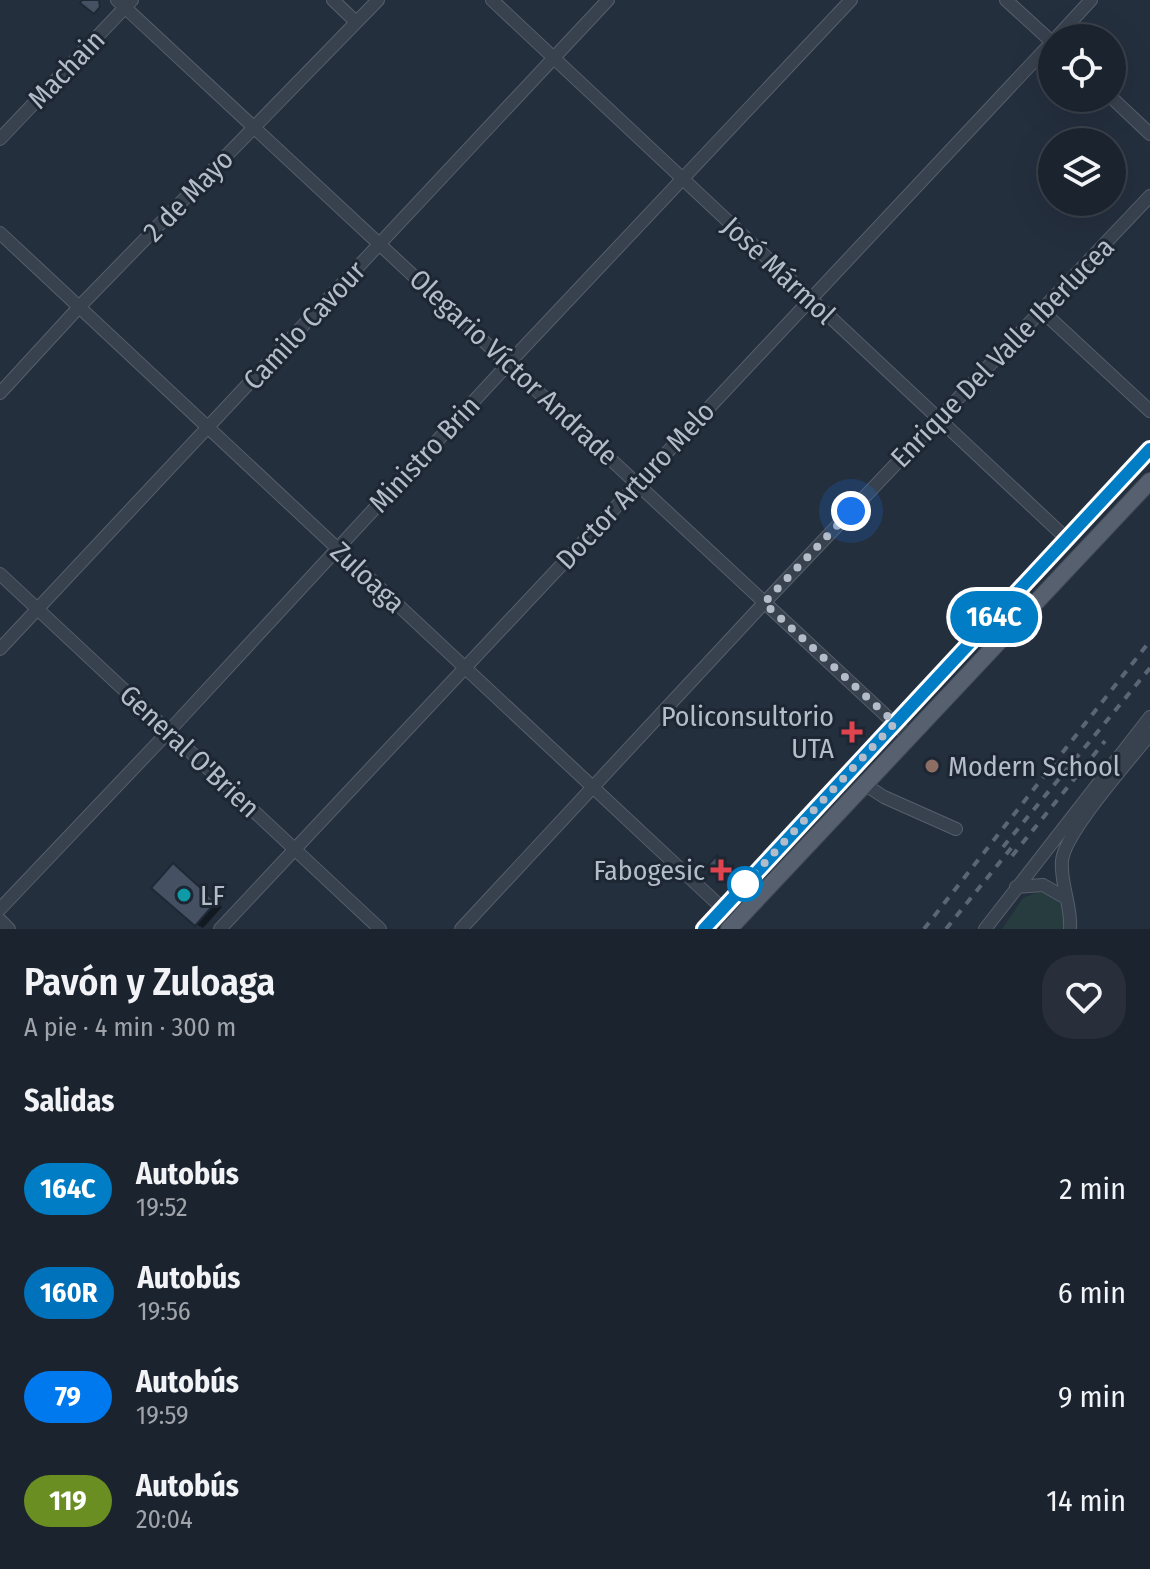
<!DOCTYPE html>
<html lang="es">
<head>
<meta charset="utf-8">
<style>
	:root { --surface:#1b232e; --page:#282f3a; --text:#f1f3f6; --muted:#a0a4aa; --line:#39404a }
	body { margin:0; font-family:"Fira Sans Condensed",sans-serif; background:var(--page); color:var(--text); height:100vh; display:flex; flex-direction:column; font-size:30px; white-space:nowrap }
	* { box-sizing:border-box; margin:0 }
	p { font-size:26px; color:var(--muted) }
	.icon { flex:none; width:44px; height:44px; fill:none; stroke:currentColor; stroke-width:2; stroke-linecap:round; stroke-linejoin:round }
	.map { position:relative; height:929px; overflow:hidden }
	.panel { display:flex; flex-direction:column; background:var(--surface); flex:1 }
	.panel>* { flex:none }
	.badge { padding:0 16px; border-radius:26px; font-size:28px; line-height:52px }
	.fabs { position:absolute; left:1038px; top:24px; display:grid; gap:16px }
	.fabs a { display:grid; place-items:center; width:88px; height:88px; border-radius:50%; background:var(--surface); box-shadow:0 8px 32px #0002,0 0 0 2px var(--line); font-size:40px }
	.you { position:absolute; width:40px; height:40px; margin:-20px; border:6px solid #fff; border-radius:50%; background:#1a73e8; box-shadow:0 0 0 12px #1a73e833 }
	.map>.badge { position:absolute; translate:-50% -50%; box-shadow:0 0 0 4px #fff }
	h2 { padding:0 24px; font-size:30px; line-height:72px }
	.round { display:grid; place-items:center; flex:none; width:84px; height:84px; border-radius:32px; background:var(--page) }
	.summary { display:flex; align-items:center; justify-content:space-between; height:136px; padding:0 24px }
	h1 { font-size:38px; font-weight:600; line-height:60px }
	ul { padding:0; list-style:none }
	li { display:flex; align-items:center; gap:24px; height:104px; padding:0 24px }
	li div { flex:1 }
	li b { display:block; font-size:30px }
	li em { font-style:normal }
	li .badge { min-width:88px; font-weight:700; text-align:center }
	.map>svg:first-child { display:block }
	.green { fill:#263c3f }
	.shadow { fill:#0007 }
	.building { fill:#455162; stroke:#1f2835; stroke-width:2 }
	.lines { fill:none; stroke-linecap:round; stroke-linejoin:round }
	.minor-casing { stroke:#565f6c; stroke-width:14 }
	.major-casing { stroke:#414a57; stroke-width:18 }
	.minor { stroke:#38414e; stroke-width:12 }
	.major { stroke:#56606e; stroke-width:16 }
	.rail { stroke:#5a6575; stroke-width:4; stroke-dasharray:8 8; stroke-linecap:butt }
	.line-casing { stroke:#fff; stroke-width:18 }
	.line { stroke:#007dc5; stroke-width:12 }
	.walk { stroke:#b4bcc9; stroke-width:8; stroke-dasharray:0 14.4 }
	.health-dot { fill:#e0444e; stroke:#1d2633; stroke-width:3 }
	.education-dot { fill:#8d6e63; stroke:#1d2633; stroke-width:3 }
	.stop-dot { fill:#fff; stroke:#007dc5; stroke-width:4 }
	.culture-dot { fill:#0f9aa8; stroke:#1d2633; stroke-width:3 }
	.labels { text-anchor:middle; stroke-width:6; stroke-linejoin:round; paint-order:stroke }
	.street-label { font-size:28px; fill:#b4bcc9; stroke:#1d2633 }
	.poi-label { font-size:28px; fill:#b4bcc9; stroke:#1d2633; text-anchor:end }
</style>
</head>
<body>
<div class="map">
<svg width="1150" height="929" viewBox="0 0 1150 929">
	<rect width="100%" height="100%" fill="#242f3e"/>
	<!-- green -->
	<path class="green" d="M1038,892C1058,895 1069,909 1064,929H1002L1023,898Z"/>
	<!-- shadow -->
	<path class="shadow" d="M180,870L222,907L203,928L196,924Z"/>
	<!-- building -->
	<path class="building" d="M82,0H99L100,7L94,14L80,3Z
		M717,855L729,866L723,873H717L708,865Z
		M173,863L216,902L195,926L151,888Z"/>
	<g class="lines">
		<!-- minor casing -->
		<g class="minor-casing">
			<path id="minor" d="M117,0L908,736
				M333,0L356,22
				M492,0L1067,539
				M1006,0L1052,42
				M1056,38L1091,0
				M1112,98L1150,134
				M0,139L132,0
				M0,233L736,921
				M1041,310L1150,411
				M0,393L80,306L378,0
				M0,574L380,929
				M0,649L608,0
				M864,784L884,797L956,829
				M1016,887L1043,885L1066,898
				M0,909L169,731L509,363L851,0
				M0,920L9,929
				M220,929L1052,42
				M461,929L764,603L1150,196
				M985,929L1150,717
				M1070,929C1072,906 1060,884 1062,861C1064,833 1130,760 1150,734"/>
		</g>
		<!-- major casing -->
		<g class="major-casing">
			<path id="major" d="M704,929L1150,449
				M729,929L1150,481"/>
		</g>
		<!-- minor -->
		<use href="#minor" class="minor"/>
		<!-- major -->
		<use href="#major" class="major"/>
		<!-- rail -->
		<path class="rail" d="M1003,847L1150,668
			M1012,856L1105,741
			M924,929L1150,641
			M946,929L1016,842"/>
	</g>
	<g class="lines">
		<!-- line casing -->
		<g class="line-casing">
			<path id="line" d="M704,929L1150,449"/>
		</g>
		<!-- line -->
		<use href="#line" class="line"/>
		<!-- walk -->
		<path class="walk" d="M745,884L895,723L764,603L851,511"/>
	</g>
	<!-- markers -->
	<g class="health-dot">
		<path d="M848 720h8v8h8v8h-8v8h-8v-8h-8v-8h8z"/>
		<path d="M717 858h8v8h8v8h-8v8h-8v-8h-8v-8h8z"/>
	</g>
	<circle class="education-dot" cx="932" cy="766" r="8"/>
	<circle class="stop-dot" cx="745" cy="884" r="16"/>
	<circle class="culture-dot" cx="184" cy="895" r="8"/>
	<g class="labels">
		<!-- street labels -->
		<g class="street-label">
			<text transform="translate(66 69) rotate(-46)" y="10">Machain</text>
			<text transform="translate(188 195) rotate(-46)" y="10">2 de Mayo</text>
			<text transform="translate(779 270) rotate(43)" y="10">José Mármol</text>
			<text transform="translate(304 325) rotate(-47)" y="10">Camilo Cavour</text>
			<text transform="translate(1002 352) rotate(-46)" y="10">Enrique Del Valle Iberlucea</text>
			<text transform="translate(514 367) rotate(43)" y="10">Olegario Víctor Andrade</text>
			<text transform="translate(424 454) rotate(-47)" y="10">Ministro Brin</text>
			<text transform="translate(635 485) rotate(-47)" y="10">Doctor Arturo Melo</text>
			<text transform="translate(368 577) rotate(43)" y="10">Zuloaga</text>
			<text transform="translate(190 751) rotate(43)" y="10">General O'Brien</text>
		</g>
		<!-- poi labels -->
		<g class="poi-label">
			<text x="834" y="726">Policonsultorio<tspan x="834" dy="32">UTA</tspan></text>
			<text x="948" y="776" text-anchor="start">Modern School</text>
			<text x="705" y="880">Fabogesic</text>
			<text x="200" y="905" text-anchor="start">LF</text>
		</g>
	</g>
</svg>
<div class="fabs">
<a><svg class="icon" aria-label="locate" viewBox="0 0 24 24"><circle cx="12" cy="12" r="6"/><path d="M12 2v4M12 18v4M2 12h4M18 12h4"/></svg></a>
<a><svg class="icon" aria-label="layers" viewBox="0 0 24 24"><path d="M12 4l9 5-9 5-9-5zM3 14l9 5 9-5"/></svg></a>
</div>
<div class="you" style="left:851px;top:511px"></div>
<b class="badge" style="left:994px;top:617px;background:#007dc5;color:#fff">164C</b>
</div>
<section class="panel">
<div class="summary"><div><h1>Pavón y Zuloaga</h1><p>A pie · 4 min · 300 m</p></div><a class="round"><svg class="icon" aria-label="heart" viewBox="0 0 24 24"><path d="M12 20l-8-8c-3-5 5-10 8-4 3-6 11-1 8 4z"/></svg></a></div>
<h2>Salidas</h2>
<ul>
<li><span class="badge" style="background:#007dc5;color:#fff">164C</span><div><b>Autobús</b><p>19:52</p></div><em>2 min</em></li>
<li><span class="badge" style="background:#0072bc;color:#fff">160R</span><div><b>Autobús</b><p>19:56</p></div><em>6 min</em></li>
<li><span class="badge" style="background:#0079ef;color:#fff">79</span><div><b>Autobús</b><p>19:59</p></div><em>9 min</em></li>
<li><span class="badge" style="background:#6b8e23;color:#fff">119</span><div><b>Autobús</b><p>20:04</p></div><em>14 min</em></li>
</ul>
</section>
</body>
</html>
